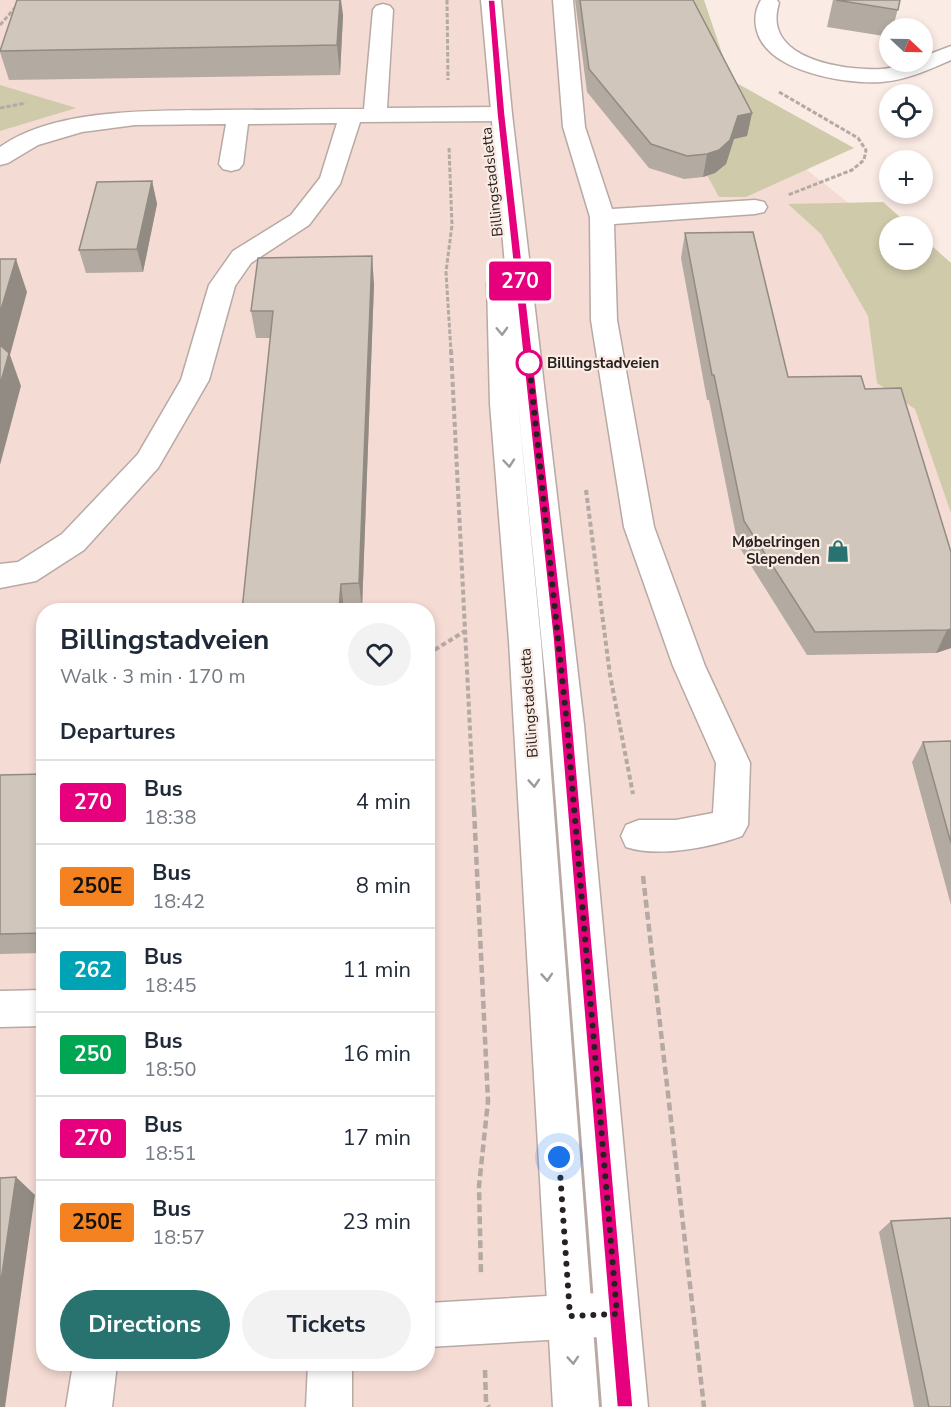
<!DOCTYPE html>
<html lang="en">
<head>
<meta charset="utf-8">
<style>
	:root { --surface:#fff; --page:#f2f2f3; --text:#1f2937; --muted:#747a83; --line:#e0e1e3; --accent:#28726f }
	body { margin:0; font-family:"Nunito Sans",sans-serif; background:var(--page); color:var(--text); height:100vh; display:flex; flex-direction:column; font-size:22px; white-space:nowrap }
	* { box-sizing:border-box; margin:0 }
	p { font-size:20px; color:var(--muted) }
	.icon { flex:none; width:33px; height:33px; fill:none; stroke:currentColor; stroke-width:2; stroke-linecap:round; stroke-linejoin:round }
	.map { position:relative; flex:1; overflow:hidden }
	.details { position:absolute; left:36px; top:603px; width:399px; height:768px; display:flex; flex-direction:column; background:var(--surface); border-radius:24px; box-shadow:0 3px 9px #0003 }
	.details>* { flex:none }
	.badge { padding:0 12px; border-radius:4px; font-size:21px; line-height:39px }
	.needle { width:39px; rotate:112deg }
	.fabs { position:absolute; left:879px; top:18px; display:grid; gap:12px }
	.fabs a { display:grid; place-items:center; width:54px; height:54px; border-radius:50%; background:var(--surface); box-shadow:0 3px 9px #0003; font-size:30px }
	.you { position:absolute; width:30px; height:30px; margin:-15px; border:4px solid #fff; border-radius:50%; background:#1a73e8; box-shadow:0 0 0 9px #1a73e833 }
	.map>.badge { position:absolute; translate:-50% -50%; box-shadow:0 0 0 3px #fff }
	h2 { padding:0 24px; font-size:22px; line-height:54px }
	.round { display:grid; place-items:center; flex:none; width:63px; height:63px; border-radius:32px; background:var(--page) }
	.headline { display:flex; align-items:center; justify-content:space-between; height:102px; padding:0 24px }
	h1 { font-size:28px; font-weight:700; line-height:45px }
	.button { display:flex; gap:12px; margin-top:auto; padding:12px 24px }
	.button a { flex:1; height:69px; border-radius:36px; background:var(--accent); color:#fff; font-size:24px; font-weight:700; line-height:69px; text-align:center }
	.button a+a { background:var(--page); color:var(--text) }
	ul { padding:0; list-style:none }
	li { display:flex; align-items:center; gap:18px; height:84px; padding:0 24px; border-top:2px solid var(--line) }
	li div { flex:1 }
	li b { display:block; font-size:22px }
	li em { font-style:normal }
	li .badge { min-width:66px; font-weight:700; text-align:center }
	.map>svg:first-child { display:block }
	.built { fill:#f4dbd3; fill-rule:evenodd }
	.green { fill:#cfcaaa }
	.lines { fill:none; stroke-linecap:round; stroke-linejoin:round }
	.minor-casing { stroke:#b8a9a4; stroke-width:3 }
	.major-casing { stroke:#b8a9a4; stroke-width:3 }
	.path-far2 { stroke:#b5a9a4; stroke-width:3; stroke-dasharray:4.5 2; stroke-linecap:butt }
	.path-far1 { stroke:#b5a9a4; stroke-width:4; stroke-dasharray:5 3; stroke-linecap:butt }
	.path { stroke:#b5a9a4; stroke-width:4.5; stroke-dasharray:8 4; stroke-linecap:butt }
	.minor { fill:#fff; fill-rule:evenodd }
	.major { fill:#fff; fill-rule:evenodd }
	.wall { fill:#b3aaa1 }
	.shaded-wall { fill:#928b83 }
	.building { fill:#d0c6bb; stroke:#928b83; stroke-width:1.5 }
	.oneway { stroke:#9e9b9a }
	.line { fill:#e6007e; stroke:#fff; stroke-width:1.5 }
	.walk { stroke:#27211f; stroke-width:6; stroke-dasharray:0 10.8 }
	.stop-dot { fill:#fff; stroke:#e6007e; stroke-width:3 }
	.labels { text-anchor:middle; stroke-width:4.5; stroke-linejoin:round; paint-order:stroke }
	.street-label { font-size:15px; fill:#27211f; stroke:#fbebe5 }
	.stop-label { font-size:15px; font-weight:bold; fill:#27211f; stroke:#fbebe5; text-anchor:start }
	.poi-label { font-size:15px; font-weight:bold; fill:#27211f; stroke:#fbebe5; text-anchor:end }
</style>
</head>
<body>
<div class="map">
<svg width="951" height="1407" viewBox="0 0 951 1407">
	<rect width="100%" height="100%" fill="#fbebe5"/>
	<!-- built -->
	<path class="built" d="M0,0H672L705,89L889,235L890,260L951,295V1407H0ZM44,610H428V1364H44Z"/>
	<!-- green -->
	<path class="green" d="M637,0H704L731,80L854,148L746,197H719L652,74Z
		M0,85L76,108L0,131Z
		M883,202L910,226H890V260H922L923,238L951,263V513L915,409L877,383L868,316L821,234L788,204Z"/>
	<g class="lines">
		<!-- minor casing -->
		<g class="minor-casing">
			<path id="minor" d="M553,0H573L585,127L612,209L755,200L764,202L767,207L764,212L755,214L614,224L617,320L654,527L705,666L750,763L748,825L742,836C712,847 658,858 626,847L621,836L626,825L639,820H676L713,813L716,763L673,666L624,527L591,320L590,217L563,127Z
				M761,0H777L779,3C761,59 843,71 882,69C896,68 908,62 922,62V57L951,46V60C928,70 907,80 881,82C845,84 768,72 757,31C754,20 755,10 761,0Z
				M383,4L390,6L393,10L387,108L501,107L509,109L512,114L509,119L501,121L360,122L340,184L309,225L251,263L235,286L209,380L158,468L84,550L36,581L0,588V564L18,562L62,534L138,454L181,380L209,285L233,251L291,215L320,178L337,123L248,124L243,164L239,169L231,171L223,169L219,164L226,124L135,125L82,132L38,145L8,163L0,165V147C57,107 156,111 223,110C270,110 318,109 364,109L373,10L376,6Z
				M44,990V1026L0,1027V991Z
				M617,1292L633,1298L639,1314L633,1330L617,1336L428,1347V1303Z
				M73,1364H117L112,1407H66Z
				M308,1364H352V1407H306Z"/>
		</g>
		<!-- major casing -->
		<g class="major-casing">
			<path id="major" d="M481,0H501L512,114L584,725L648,1407H602L550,725L517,393L541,641L599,1407H553L509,641L490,404L487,283L491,277L500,275L506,276Z"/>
		</g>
		<!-- path-far2 -->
		<path class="path-far2" d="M447,0L448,80
			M0,25L22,0
			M779,92L858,138L866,150L864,160L852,170L788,195
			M0,108L26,103
			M449,148L452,225L446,272L451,352"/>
		<!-- path-far1 -->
		<path class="path-far1" d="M451,350L474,810
			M586,490L610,675L633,794
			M428,654L465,631"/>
		<!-- path -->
		<path class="path" d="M474,809L488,1101L479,1186L481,1275
			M643,876L704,1407
			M485,1370L486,1402L489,1407"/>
		<!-- minor -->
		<use href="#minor" class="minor"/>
		<!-- major -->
		<use href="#major" class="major"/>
	</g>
	<!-- wall -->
	<path class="wall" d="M575,0H693L752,113L747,136L734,139L726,164L715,173L703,177L684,179L649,168L587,92Z
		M833,0H900L893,28H890V37L827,27Z
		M343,15L340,75L9,80L0,52V49Z
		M152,181L157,204L143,272L86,273L79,250Z
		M685,233L788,377L865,389L901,388L951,648L936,653L807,655L738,545L709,400H707L681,258Z
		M374,284L362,609H344L270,338H256L251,311Z
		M951,741V905L912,762L923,742Z
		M44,774V953L0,954V775Z
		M891,1221L951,1407H914L879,1232Z"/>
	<!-- shaded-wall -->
	<path class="shaded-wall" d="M340,0H341L343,15L340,75L337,45Z
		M752,113L747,136L734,139L726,164L715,173L703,177L707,154L738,116Z
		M152,181L157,204L143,272L137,249Z
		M372,256L374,284L362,609L359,583Z
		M16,259L27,292L10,355L21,386L0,465V313Z
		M341,584L344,610H339Z
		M951,629V648L936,653L947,630Z
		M16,1177L35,1195L5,1407H0V1288Z"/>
	<!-- building -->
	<path class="building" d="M17,0H340L337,45L0,51Z
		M580,0H693L752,113L738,116L730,140L719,150L707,154L687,156L651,144L589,69Z
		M836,0H900L898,10Z
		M152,181L137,249L79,250L97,182Z
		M753,232L788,377L861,376L865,389L901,388L951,552V629L947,630L815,632L744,521L714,375H712L685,233Z
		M372,256L359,583L341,584L339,610H242L273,311H251L258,258Z
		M0,259H16L0,313Z
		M0,345L9,353L0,385Z
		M951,741V843L923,742Z
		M44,774V933L0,934V775Z
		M16,1177L0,1288V1178Z
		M951,1218V1407H929L891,1221Z"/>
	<!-- one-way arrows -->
	<defs><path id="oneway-chevron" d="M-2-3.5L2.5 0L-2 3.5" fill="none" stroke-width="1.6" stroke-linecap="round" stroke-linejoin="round" transform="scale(1.5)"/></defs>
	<g class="oneway">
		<use href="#oneway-chevron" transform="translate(502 331) rotate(88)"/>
		<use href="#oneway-chevron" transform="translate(509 463) rotate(85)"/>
		<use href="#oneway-chevron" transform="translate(534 783) rotate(86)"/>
		<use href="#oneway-chevron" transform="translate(547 977) rotate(86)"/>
		<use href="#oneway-chevron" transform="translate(573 1360) rotate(86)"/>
	</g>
	<!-- line -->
	<path class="line" d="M488,0H495L505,114L565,638L633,1407H617L553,638L497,114Z"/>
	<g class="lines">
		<!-- walk -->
		<path class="walk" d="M529,363V361L567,725L617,1314L570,1316L559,1157"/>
	</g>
	<!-- icons -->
	<defs>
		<g id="shop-bare" transform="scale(1.8)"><path d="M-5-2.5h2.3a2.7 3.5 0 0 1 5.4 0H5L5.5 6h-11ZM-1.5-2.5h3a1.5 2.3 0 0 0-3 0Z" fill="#28726f" stroke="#fbebe5" stroke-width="2.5" paint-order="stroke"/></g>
	</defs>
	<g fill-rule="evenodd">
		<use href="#shop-bare" x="838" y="551"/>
	</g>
	<!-- markers -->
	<circle class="stop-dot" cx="529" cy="363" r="12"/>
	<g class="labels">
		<!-- street labels -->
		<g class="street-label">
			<text transform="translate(492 182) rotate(-96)" y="5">Billingstadsletta</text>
			<text transform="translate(529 703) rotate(-94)" y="5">Billingstadsletta</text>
		</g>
		<!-- stop labels -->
		<g class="stop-label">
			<text x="547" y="368">Billingstadveien</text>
		</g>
		<!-- poi labels -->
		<g class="poi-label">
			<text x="820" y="547">Møbelringen<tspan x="820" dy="17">Slependen</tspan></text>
		</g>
	</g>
</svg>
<div class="fabs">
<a><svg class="needle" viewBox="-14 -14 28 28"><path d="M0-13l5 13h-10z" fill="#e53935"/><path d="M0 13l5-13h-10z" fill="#747a83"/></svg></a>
<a><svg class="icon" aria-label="locate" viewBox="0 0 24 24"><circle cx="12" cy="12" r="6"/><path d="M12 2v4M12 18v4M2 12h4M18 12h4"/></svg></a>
<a>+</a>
<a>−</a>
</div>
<div class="you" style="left:559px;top:1157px"></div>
<b class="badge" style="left:520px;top:281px;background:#e6007e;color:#fff">270</b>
<section class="details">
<div class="headline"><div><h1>Billingstadveien</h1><p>Walk · 3 min · 170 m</p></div><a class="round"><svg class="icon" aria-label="heart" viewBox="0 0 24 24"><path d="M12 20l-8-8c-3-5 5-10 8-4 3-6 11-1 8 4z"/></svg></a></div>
<h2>Departures</h2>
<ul>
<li><span class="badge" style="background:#e6007e;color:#fff">270</span><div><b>Bus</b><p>18:38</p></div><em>4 min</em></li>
<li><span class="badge" style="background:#f58220;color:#111">250E</span><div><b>Bus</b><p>18:42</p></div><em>8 min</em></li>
<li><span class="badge" style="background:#00a3b4;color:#fff">262</span><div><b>Bus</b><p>18:45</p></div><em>11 min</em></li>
<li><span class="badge" style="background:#00a651;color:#fff">250</span><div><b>Bus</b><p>18:50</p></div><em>16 min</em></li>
<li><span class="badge" style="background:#e6007e;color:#fff">270</span><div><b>Bus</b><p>18:51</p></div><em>17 min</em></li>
<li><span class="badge" style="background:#f58220;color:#111">250E</span><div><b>Bus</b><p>18:57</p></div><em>23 min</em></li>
</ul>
<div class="button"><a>Directions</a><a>Tickets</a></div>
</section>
</div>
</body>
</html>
